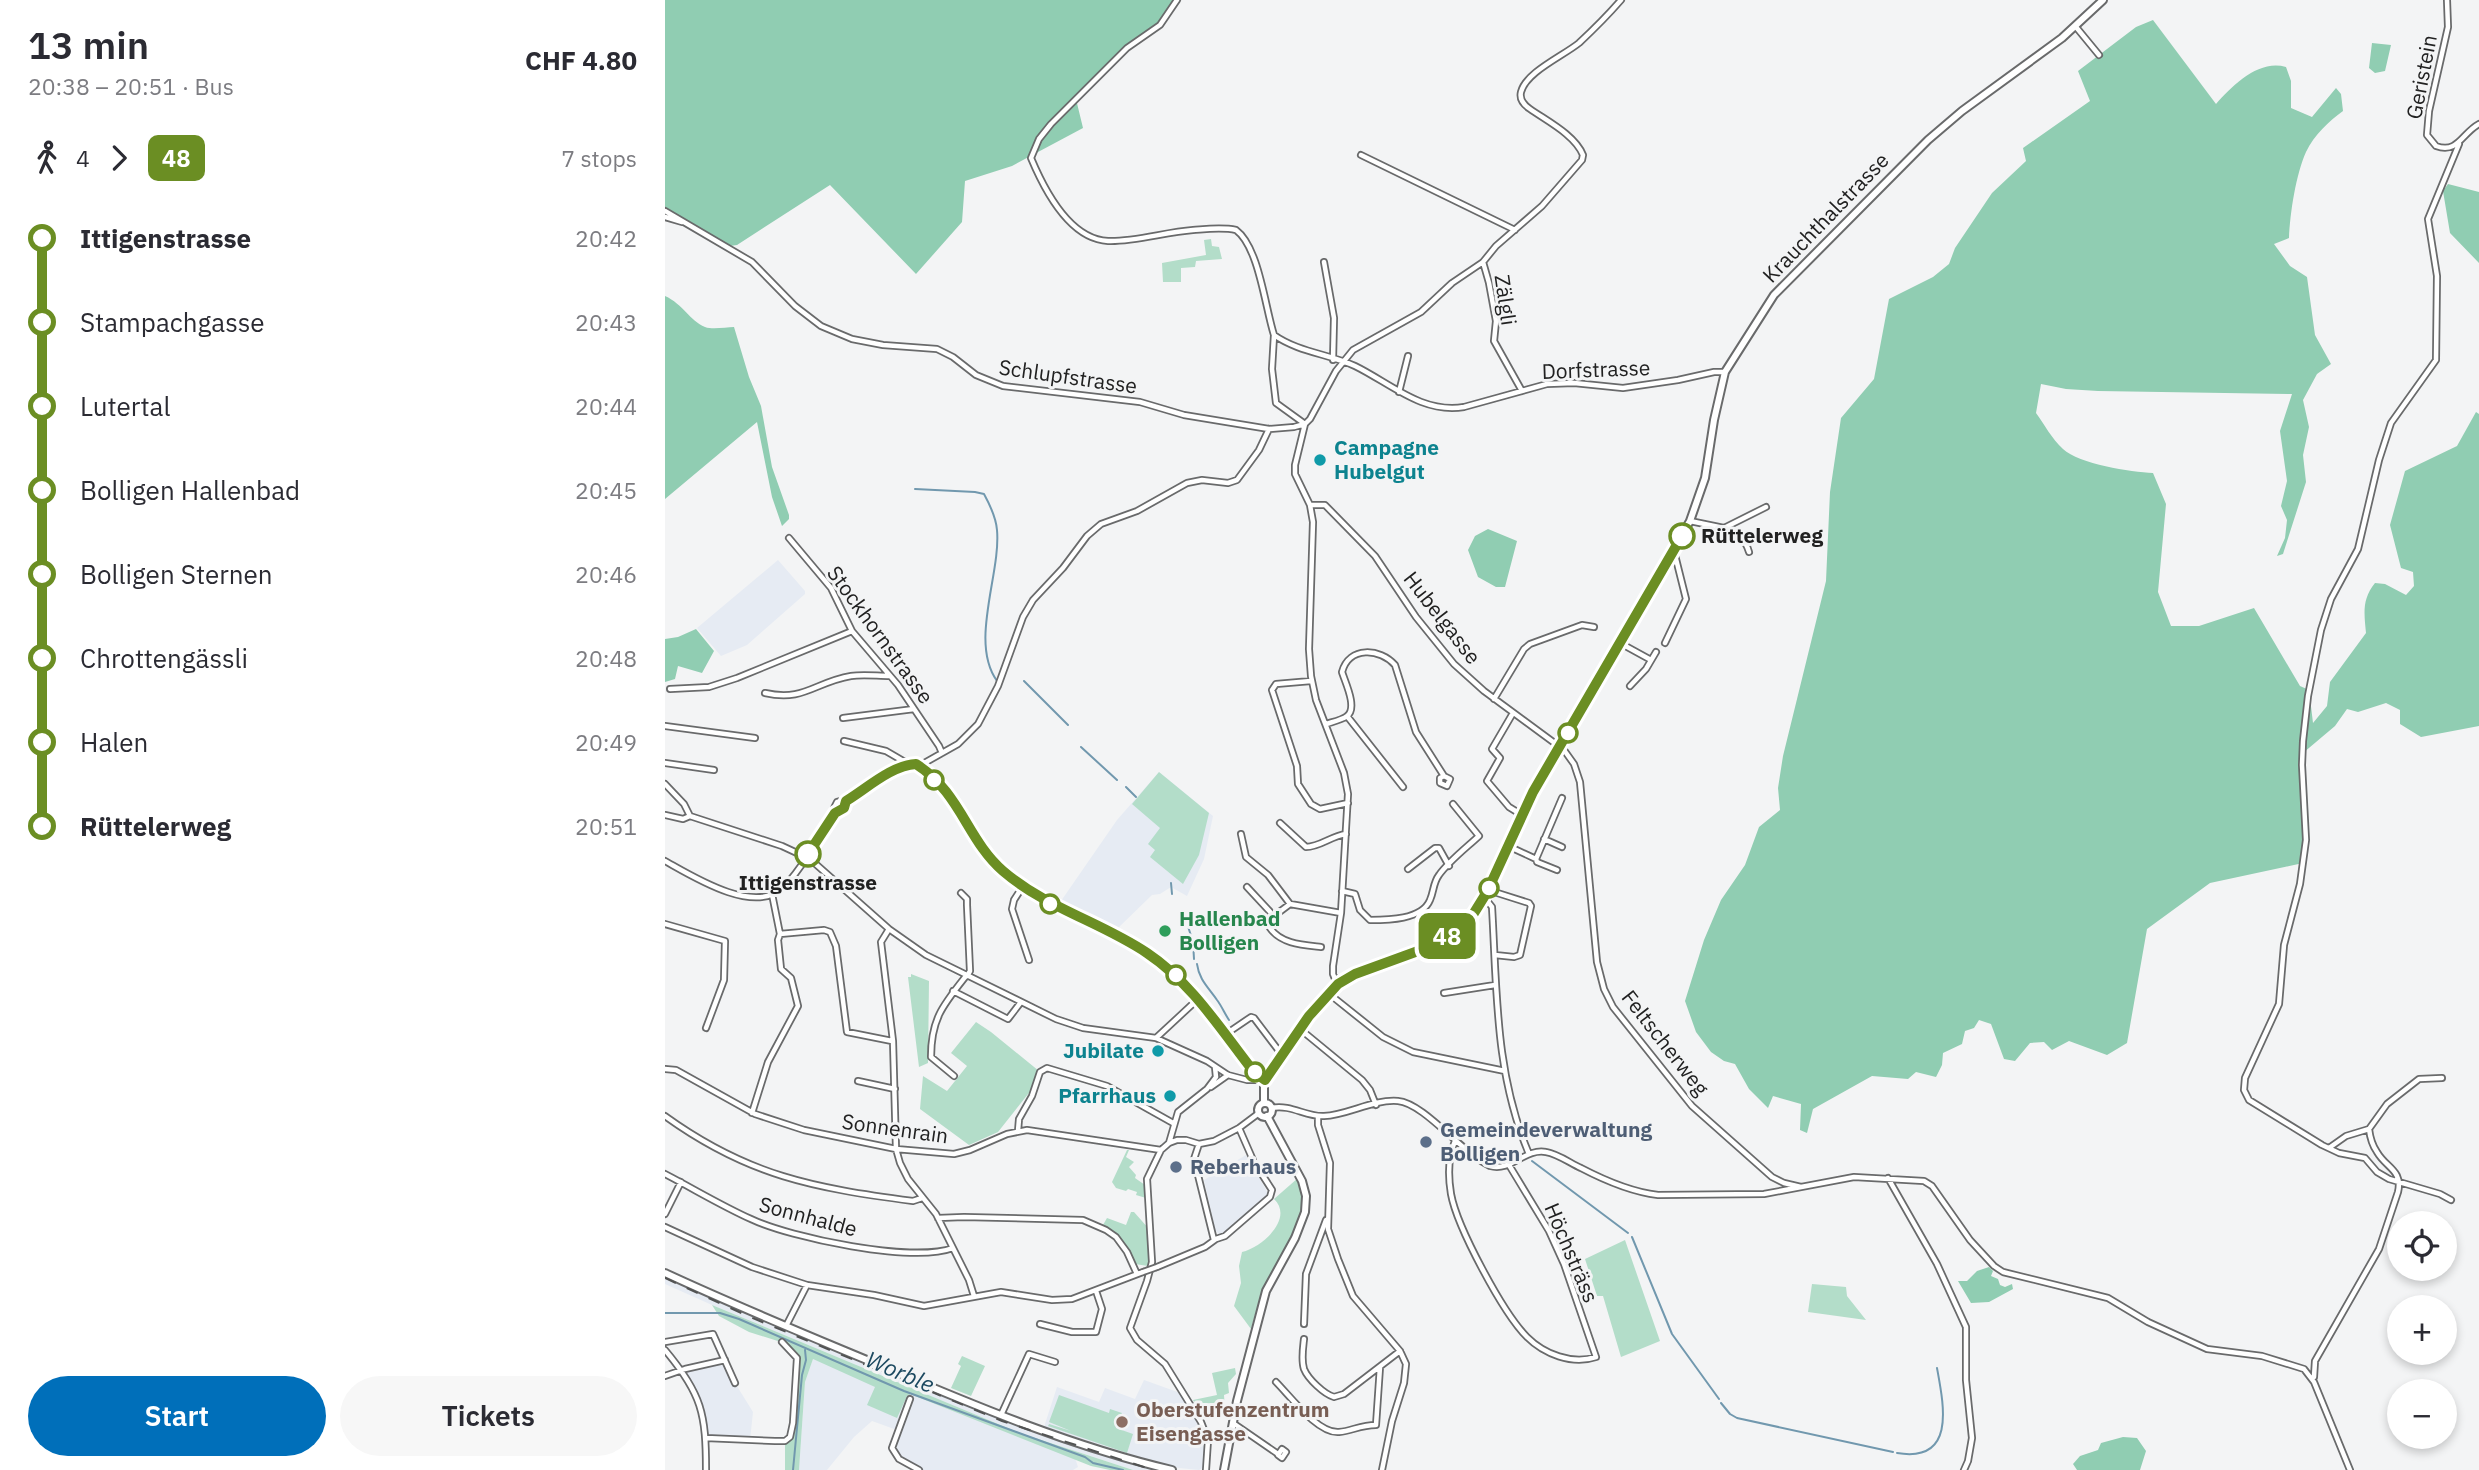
<!DOCTYPE html>
<html lang="en">
<head>
<meta charset="utf-8">
<style>
	:root { --surface:#fff; --page:#f7f7f7; --text:#2b2b33; --muted:#7c7c81; --accent:#006fba }
	body { margin:0; font-family:"IBM Plex Sans",sans-serif; background:var(--page); color:var(--text); height:100vh; display:flex; flex-direction:column; font-size:26px; white-space:nowrap }
	* { box-sizing:border-box; margin:0 }
	p { font-size:23px; color:var(--muted) }
	.icon { flex:none; width:38px; height:38px; fill:none; stroke:currentColor; stroke-width:2; stroke-linecap:round; stroke-linejoin:round }
	.map { position:relative; flex:1; overflow:hidden }
	.details { display:flex; flex-direction:column; background:var(--surface); width:665px }
	.details>* { flex:none }
	.badge { padding:0 14px; border-radius:10px; font-size:24px; line-height:46px }
	.controls { position:absolute; left:1722px; top:1211px; display:grid; gap:14px }
	.controls a { display:grid; place-items:center; width:70px; height:70px; border-radius:50%; background:var(--surface); box-shadow:0 4px 10px #0003; font-size:35px }
	.map>.badge { position:absolute; translate:-50% -50%; box-shadow:0 0 0 4px #fff }
	.legs { display:flex; align-items:center; gap:10px; height:77px; padding:0 28px; font-size:23px }
	.legs p { margin-inline-start:auto }
	.headline { display:flex; align-items:center; justify-content:space-between; height:119px; padding:0 28px }
	h1 { font-size:38px; font-weight:600; line-height:52px }
	.primary-button { display:flex; gap:14px; margin-top:auto; padding:14px 28px }
	.primary-button a { flex:1; height:80px; border-radius:42px; background:var(--accent); color:#fff; font-size:28px; font-weight:600; line-height:80px; text-align:center }
	.primary-button a+a { background:var(--page); color:var(--text) }
	ul { padding:0 28px; list-style:none }
	li { display:flex; align-items:center; gap:24px; height:84px; font-size:26px }
	li i { display:grid; place-items:center; width:10px; height:100%; margin:0 9px; background:currentColor }
	li i::after { content:''; width:18px; height:18px; margin:-9px; border:5px solid; border-radius:50%; background:var(--surface) }
	li p { margin-inline-start:auto }
	li:first-child i { background:linear-gradient(#0000 50%,currentColor 0) }
	li:last-child i { background:linear-gradient(currentColor 50%,#0000 0) }
	main { display:flex; flex:1; min-height:0 }
	.map>svg:first-child { display:block }
	.built { fill:#e6ebf3 }
	.green { fill:#b3ddc9 }
	.forest { fill:#90cdb2 }
	.lines { fill:none; stroke-linecap:round; stroke-linejoin:round }
	.stream { stroke:#7198ae; stroke-width:2 }
	.minor-casing { stroke:#696a6b; stroke-width:8 }
	.major-casing { stroke:#696a6b; stroke-width:10 }
	.minor { stroke:#fff; stroke-width:4.5 }
	.major { stroke:#fff; stroke-width:6 }
	.rail { stroke:#525353; stroke-width:2; stroke-dasharray:12 12; stroke-linecap:butt }
	.minor-bridge-casing { stroke:#696a6b; stroke-width:8; stroke-linecap:butt }
	.minor-bridge { stroke:#fff; stroke-width:4.5 }
	.line-1-casing { stroke:#fff; stroke-width:16 }
	.line-1 { stroke:#6b8e23; stroke-width:10 }
	.culture-dot { fill:#0f9aa8; stroke:#f3f4f5; stroke-width:2.5 }
	.stop-1-dot { fill:#fff; stroke:#6b8e23; stroke-width:3.5 }
	.leisure-dot { fill:#2e9e5b; stroke:#f3f4f5; stroke-width:2.5 }
	.service-dot { fill:#5c6f8a; stroke:#f3f4f5; stroke-width:2.5 }
	.education-dot { fill:#8d6e63; stroke:#f3f4f5; stroke-width:2.5 }
	.labels { text-anchor:middle; stroke-width:6; stroke-linejoin:round; paint-order:stroke }
	.street-label { font-size:21px; fill:#212121; stroke:#f3f4f5 }
	.culture-label { font-size:21px; font-weight:bold; fill:#0d838f; stroke:#f3f4f5; text-anchor:end }
	.stop-label { font-size:21px; font-weight:bold; fill:#212121; stroke:#f3f4f5; text-anchor:start }
	.leisure-label { font-size:21px; font-weight:bold; fill:#27864d; stroke:#f3f4f5; text-anchor:start }
	.service-label { font-size:21px; font-weight:bold; fill:#4e5e75; stroke:#f3f4f5; text-anchor:start }
	.education-label { font-size:21px; font-weight:bold; fill:#785e54; stroke:#f3f4f5; text-anchor:start }
	.water-label { font-size:23px; font-style:italic; fill:#1c4960; stroke:#f3f4f5 }
</style>
</head>
<body>
<main>
<section class="details">
<div class="headline"><div><h1>13 min</h1><p>20:38 – 20:51 · Bus</p></div><b>CHF 4.80</b></div>
<div class="legs"><svg class="icon" aria-label="walk" viewBox="0 0 24 24"><circle cx="13" cy="4" r="2"/><path d="M13 8l-2 6 4 7M11 14l-3 7M7 12l3-4h3l4 4"/></svg>4<svg class="icon" aria-label="forward" viewBox="0 0 24 24"><path d="M9 5l7 7-7 7"/></svg><b class="badge" style="background:#6b8e23;color:#fff">48</b><p>7 stops</p></div>
<ul>
<li><i style="color:#6b8e23"></i><b>Ittigenstrasse</b><p>20:42</p></li>
<li><i style="color:#6b8e23"></i><span>Stampachgasse</span><p>20:43</p></li>
<li><i style="color:#6b8e23"></i><span>Lutertal</span><p>20:44</p></li>
<li><i style="color:#6b8e23"></i><span>Bolligen Hallenbad</span><p>20:45</p></li>
<li><i style="color:#6b8e23"></i><span>Bolligen Sternen</span><p>20:46</p></li>
<li><i style="color:#6b8e23"></i><span>Chrottengässli</span><p>20:48</p></li>
<li><i style="color:#6b8e23"></i><span>Halen</span><p>20:49</p></li>
<li><i style="color:#6b8e23"></i><b>Rüttelerweg</b><p>20:51</p></li>
</ul>
<div class="primary-button"><a>Start</a><a>Tickets</a></div>
</section>
<div class="map">
<svg width="1814" height="1470" viewBox="0 0 1814 1470">
	<rect width="100%" height="100%" fill="#f3f4f5"/>
	<!-- built -->
	<path class="built" d="M113,560L140,591V594L82,645L56,656L32,628Z
		M494,772L548,816L539,859L522,896L506,887L495,894L487,895L452,929L396,901L452,820Z
		M581,1155L604,1195L559,1233L554,1234L550,1230L539,1180Z
		M0,1276L71,1309L324,1414L495,1470H468L355,1433L47,1305L0,1284Z
		M148,1359L245,1394L410,1458L413,1467L408,1470H254L234,1459L227,1448L232,1430L207,1421L189,1437L162,1470H134L140,1382Z
		M60,1360L70,1383L88,1412L85,1440L41,1438L39,1418L17,1370Z
		M479,1380L518,1394L539,1434V1467L534,1470L514,1468L470,1456L379,1427L392,1387L434,1402L440,1388L470,1399Z"/>
	<!-- green -->
	<path class="green" d="M546,239L547,246L554,247L557,259L531,261L530,267L516,268V282H498L497,263L541,255L539,240Z
		M494,772L544,813L534,855L518,884L485,857L490,850L483,844L495,828L467,804Z
		M246,974L264,981L263,1063L254,1067L243,977H246Z
		M311,1022L326,1032L374,1071L367,1089L333,1132L304,1145L255,1109L258,1076L282,1091L302,1066L286,1053Z
		M462,1150H464L461,1157L469,1162L464,1167L471,1175L470,1178L480,1185L481,1198L471,1195L472,1192L463,1189L461,1191L451,1188L447,1182Z
		M633,1178C646,1220 621,1243 603,1279C597,1290 589,1318 586,1329L569,1306L576,1283L574,1266L577,1252C598,1247 629,1218 609,1199Z
		M466,1212H469L484,1229L486,1262L483,1266L470,1264L454,1239L438,1225L442,1218L461,1225Z
		M960,1240L995,1341L956,1357L938,1296H932L920,1259Z
		M1147,1284L1181,1287L1182,1296L1201,1320L1143,1312Z
		M47,1305L355,1433L468,1470H445L426,1466L245,1394L242,1396L232,1418L202,1405L210,1387L148,1359L140,1382L134,1470H120V1441L125,1437L132,1358L116,1342L84,1332L54,1316Z
		M297,1356L320,1366L306,1396L286,1388L296,1366L293,1364Z
		M570,1368L571,1374L563,1383L564,1393L559,1395L560,1410L535,1414L528,1400L552,1395L547,1373Z
		M394,1395L444,1413L445,1409L457,1413L451,1428L468,1434L462,1453L383,1426L384,1424L406,1431L384,1422Z"/>
	<!-- forest -->
	<path class="forest" d="M0,0H510L500,18L487,30L462,45L410,95L418,128L347,166L300,181L297,222L251,274L165,185L72,245L58,247L18,222L17,218L0,207Z
		M1488,20L1551,104C1568,85 1594,59 1621,67L1626,81V108L1647,117L1671,88L1676,94L1678,111C1664,121 1649,135 1641,152C1631,174 1625,213 1624,238L1609,244L1625,266L1642,277L1650,335L1666,364L1652,374L1638,400L1644,427L1638,455L1641,482L1618,554L1612,556L1620,538L1622,520L1616,506L1622,481L1615,431L1627,394L1433,391L1401,389L1376,384L1371,413C1379,424 1387,439 1398,449C1414,464 1466,472 1488,473L1501,504L1493,592L1506,626H1534L1589,608L1635,686L1644,690L1648,723L1662,706L1665,682L1701,633C1699,613 1697,599 1710,583L1720,584L1741,595L1749,586L1748,572L1736,568L1725,525L1740,471L1792,446L1811,412L1814,414V726L1756,737L1735,724V710L1721,703L1693,712L1682,709L1670,726L1638,753L1641,840L1638,863L1545,883L1482,929L1462,1043L1442,1055L1404,1041L1387,1050L1379,1042L1365,1043L1350,1061L1339,1059L1326,1024L1314,1020L1309,1028L1300,1031L1297,1044L1278,1053L1277,1065L1271,1077L1251,1072L1243,1079L1207,1076L1148,1109L1142,1133L1135,1130L1136,1104L1108,1096L1103,1108L1084,1089L1070,1064L1059,1061L1046,1052L1031,1032L1020,1001L1039,940L1056,900L1080,865L1094,827L1115,810L1113,788L1118,756L1161,581L1165,492L1176,418L1209,379L1224,299L1268,277L1284,264L1290,248L1327,193L1361,161L1358,148L1425,101L1413,71L1471,27Z
		M1707,43L1726,45L1720,71L1710,73L1704,68Z
		M1783,184L1814,192V263L1785,233L1778,191Z
		M0,296C18,304 25,321 40,327C48,330 61,327 69,327L84,377L96,406L107,467L124,515V519L117,526L107,497L92,422L0,499Z
		M823,529L852,541L840,587H831L813,577L803,550L810,536Z
		M31,629L49,651L37,673L13,666L10,679L0,682V639L13,637Z
		M1324,1267L1328,1271L1326,1276L1333,1279L1335,1285L1340,1287L1347,1284L1348,1289L1324,1302L1306,1303L1293,1281H1302L1312,1271Z
		M1458,1437L1472,1438L1481,1451L1475,1470H1412L1408,1464L1415,1456L1433,1450L1436,1443Z"/>
	<g class="lines">
		<!-- stream -->
		<path class="stream" d="M250,489L310,492L319,494C325,505 331,517 332,530C336,574 304,642 332,681
			M359,681L403,725
			M416,747L452,780
			M461,787L471,797
			M506,883L507,894
			M519,914L528,942L529,959
			M532,964C534,980 544,988 552,1000C556,1005 560,1014 564,1020
			M867,1161L963,1233
			M967,1237L1007,1334L1054,1399
			M0,1313H55L74,1319L239,1391L420,1457L428,1463L458,1470
			M1056,1403L1065,1414L1072,1418L1228,1452
			M1232,1453C1291,1463 1279,1406 1272,1368
			M128,1470L137,1375L141,1360L140,1350"/>
		<!-- minor casing -->
		<g class="minor-casing">
			<path id="minor" d="M512,0L495,25L462,48L386,124L374,139L366,158C379,189 404,239 443,241C470,242 500,232 528,230C542,229 557,227 571,230C594,247 600,307 609,335C633,352 664,354 690,366C725,383 757,414 799,407L882,384L909,383L958,388L1013,380L1049,372H1060
				M1782,0L1783,27L1764,111L1762,135L1771,146C1793,154 1797,133 1814,124
				M1411,27L1434,55
				M696,155L850,230
				M0,211L87,262L130,306L156,326L187,339L218,345L272,349L288,357L311,375L338,386L475,402L519,415L604,429L629,427L640,424L645,419L671,371L688,350L756,312L787,283L818,262L831,246L877,206L917,160L918,155C910,135 882,121 865,109C859,105 854,100 856,92C861,72 898,56 914,43C929,29 943,15 956,0
				M0,217L17,222
				M659,262L669,318L668,360
				M818,262L824,283L831,321L829,341L857,391
				M609,335L607,369L611,403L640,424
				M734,392L743,356
				M640,424L630,465V474L645,505L648,522L644,649L646,676L651,700L679,773L683,794L676,913L668,966V974L672,984
				M645,505H660L710,556L751,617L789,664L819,691L899,750L909,764L915,782L932,962L939,989L948,1007L1027,1106L1107,1177L1119,1183L1136,1187
				M1025,521L1059,528L1101,507
				M1059,528C1072,534 1080,538 1084,552
				M124,538L166,588L187,631L233,685L274,746L277,753
				M955,643L986,660
				M1000,643L1021,599L1009,551
				M646,681L611,684L607,690L632,766L633,784L646,804L655,809L683,803
				M965,686L981,669L991,652
				M5,689L44,687L72,678L187,631
				M100,693C139,702 150,682 186,676C198,674 212,676 225,676
				M829,699L859,649L865,644L917,625L929,627
				M848,713L827,749L835,758L822,781L844,807L857,815
				M682,716L738,787
				M178,718L249,709
				M661,724C667,722 677,720 682,716C693,708 680,682 677,672C684,646 715,648 730,665L751,732L779,776L785,779L782,786L775,783V778L779,776
				M0,726L90,738
				M179,741L221,751L245,765
				M0,763L49,770
				M254,766L293,744L313,724L333,686L358,617L368,600L398,568L422,536L436,524L472,511L522,483L537,480L563,483L572,480L594,450L604,429
				M254,766C269,778 284,792 294,808C311,832 321,857 344,876C385,909 435,923 479,951C526,981 555,1029 589,1072L596,1077
				M0,784L19,804L25,816
				M170,813L178,809L181,801
				M0,815L18,819L25,816
				M25,816L117,846L145,859L224,929L261,955L391,1019L418,1028L491,1038L542,1061L563,1075L582,1080H600
				M615,823L641,847C655,847 666,836 681,834
				M576,834L581,857L603,875L625,904
				M879,839L897,847
				M843,846L871,859L897,798
				M871,859L872,862L892,870
				M0,861C27,876 87,914 116,889C133,876 157,832 170,813L169,808L172,802C193,797 234,759 254,766
				M743,869L770,848H774L784,866
				M358,886L349,900L347,909L364,960
				M582,887L609,916
				M823,890L864,903L866,906L855,955L849,957L830,955
				M677,891L690,894L695,910L705,920C722,920 757,920 765,900C769,891 768,883 774,875C784,861 801,848 814,836L788,804
				M296,893L302,899V905L305,971L302,976
				M819,897L827,907C832,992 830,1074 864,1154
				M0,924L60,941L59,980L41,1028
				M224,929L216,942L228,1041L231,1149L235,1163L243,1179L271,1214L304,1280L309,1296
				M115,934L159,930L165,932L171,946L182,1032L227,1041
				M656,947C638,945 616,944 605,928L609,916L625,904L676,913
				M288,991L343,1019L356,1002
				M663,993L718,1037L748,1052L840,1071
				M779,993L830,985
				M635,1029L697,1080L705,1090L711,1105
				M561,1034L586,1017L589,1018L617,1055
				M491,1038L533,999
				M0,1069L11,1070L90,1114L139,1130L231,1149L289,1154L305,1150L342,1134L362,1130L496,1150
				M289,1076L266,1057C266,1019 278,1005 301,976
				M193,1081L230,1089
				M546,1087L563,1075
				M606,1108C627,1104 640,1117 659,1116C683,1115 708,1099 733,1101C759,1103 798,1154 825,1166C846,1172 860,1148 881,1152C893,1154 905,1163 916,1168C939,1180 967,1192 993,1195L1099,1194L1189,1177L1259,1181L1267,1186L1305,1240L1329,1266L1338,1272L1443,1298L1483,1322L1542,1349L1597,1356L1639,1369L1649,1382L1685,1470
				M87,1113L103,1062L133,1006L126,978L116,969L113,940L115,934L107,894
				M0,1116C83,1176 149,1188 248,1201L257,1198
				M653,1116V1125L665,1163L663,1229L673,1259L688,1296L735,1351L741,1364L739,1383L727,1421L717,1470
				M574,1128L588,1160
				M353,1131L354,1119L367,1096L375,1072L382,1068L442,1086L508,1123
				M790,1141C783,1157 783,1176 786,1194C792,1227 838,1313 862,1337C879,1354 907,1365 931,1357L899,1264L884,1231L844,1165
				M504,1143L513,1112L542,1089L551,1077L550,1067
				M534,1144L529,1159L549,1240
				M1664,1148L1681,1136L1704,1129
				M0,1174C29,1189 57,1206 86,1219C126,1238 247,1263 288,1248
				M1223,1178L1272,1264L1301,1327V1380L1307,1438L1303,1461L1299,1470
				M1786,1200L1775,1194L1724,1179L1712,1172L1700,1158L1674,1153L1657,1145L1584,1100L1579,1090L1580,1078L1614,1004L1619,945L1635,884L1641,840L1637,765L1638,741L1643,696L1656,630L1666,599L1693,549L1714,460L1726,423L1771,360L1772,276L1763,219L1794,144
				M0,1214L16,1182
				M273,1218L299,1217L418,1220L441,1230L451,1237L462,1252L472,1274
				M0,1227L87,1267L142,1285
				M492,1267L540,1247L551,1239L560,1236L605,1197L607,1190L598,1176
				M375,1324L407,1332H431L437,1309L431,1291
				M639,1324L641,1274L661,1220
				M121,1326L142,1285L209,1295L259,1306L336,1292L387,1300L407,1299L478,1272
				M639,1339C638,1348 636,1360 639,1369C643,1379 659,1394 669,1397L679,1394L735,1351
				M0,1342L48,1334L70,1383
				M0,1350C37,1394 41,1414 41,1470
				M0,1376L20,1369L60,1360
				M1649,1377L1650,1361L1714,1249L1733,1192C1738,1170 1721,1168 1712,1152C1707,1145 1705,1137 1704,1129L1722,1104L1754,1079L1777,1078
				M611,1382C625,1396 653,1434 674,1432C687,1431 695,1425 711,1425L715,1367
				M245,1399L227,1448L234,1459L254,1470
				M336,1415L364,1354L390,1362
				M568,1423L613,1454
				M41,1438L110,1441H120L125,1437L128,1423L132,1358L117,1342
				M617,1449L621,1452L617,1458L613,1455Z
				M541,1470L543,1440L536,1422L500,1364L472,1340L465,1328L482,1281L487,1262L482,1179L496,1150L504,1143L512,1140H521L534,1144L549,1141L574,1128L594,1113"/>
		</g>
		<!-- major casing -->
		<g class="major-casing">
			<path id="major" d="M599,1103V1085L602,1077L644,1016L672,984L693,973L763,947L791,930L809,913L822,892L868,792L1025,521L1040,478L1049,420L1060,372L1109,295L1263,140L1297,111L1397,38L1438,0
				M593 1110a7 7 0 1 1 14 0a7 7 0 1 1-14 0Z
				M0,1273C73,1307 147,1337 221,1368C313,1407 409,1447 507,1470
				M559,1470L572,1401L601,1291L630,1238L640,1212L641,1196L637,1181L602,1116"/>
		</g>
		<!-- minor -->
		<use href="#minor" class="minor"/>
		<!-- major -->
		<use href="#major" class="major"/>
		<!-- rail -->
		<path class="rail" d="M0,1278L85,1317L337,1421L488,1470"/>
		<!-- minor-bridge casing -->
		<g class="minor-bridge-casing">
			<path id="minor-bridge" d="M478,1272L492,1267"/>
		</g>
		<!-- minor-bridge -->
		<use href="#minor-bridge" class="minor-bridge"/>
	</g>
	<g class="lines">
		<!-- line-1 casing -->
		<g class="line-1-casing">
			<path id="line-1" d="M143,854L170,813L179,808L181,801C201,789 227,765 251,764C296,793 302,840 338,871C381,908 436,922 482,953C527,983 556,1030 589,1072L600,1080L644,1016L673,984L690,974L764,947L791,930L809,913L822,892L868,792L1017,536"/>
		</g>
		<!-- line-1 -->
		<use href="#line-1" class="line-1"/>
	</g>
	<!-- markers -->
	<g class="culture-dot">
		<circle cx="655" cy="460" r="7"/>
		<circle cx="493" cy="1051" r="7"/>
		<circle cx="505" cy="1096" r="7"/>
	</g>
	<g class="stop-1-dot">
		<circle cx="1017" cy="536" r="12"/>
		<circle cx="903" cy="733" r="9"/>
		<circle cx="269" cy="780" r="9"/>
		<circle cx="143" cy="854" r="12"/>
		<circle cx="824" cy="888" r="9"/>
		<circle cx="385" cy="904" r="9"/>
		<circle cx="511" cy="975" r="9"/>
		<circle cx="590" cy="1072" r="9"/>
	</g>
	<circle class="leisure-dot" cx="500" cy="931" r="7"/>
	<g class="service-dot">
		<circle cx="761" cy="1142" r="7"/>
		<circle cx="511" cy="1167" r="7"/>
	</g>
	<circle class="education-dot" cx="457" cy="1422" r="7"/>
	<g class="labels">
		<!-- street labels -->
		<g class="street-label">
			<text transform="translate(1757 77) rotate(-79)" y="7">Geristein</text>
			<text transform="translate(1161 218) rotate(-46)" y="7">Krauchthalstrasse</text>
			<text transform="translate(840 300) rotate(82)" y="7">Zälgli</text>
			<text transform="translate(931 370) rotate(-2)" y="7">Dorfstrasse</text>
			<text transform="translate(403 377) rotate(8)" y="7">Schlupfstrasse</text>
			<text transform="translate(777 618) rotate(52)" y="7">Hubelgasse</text>
			<text transform="translate(215 635) rotate(54)" y="7">Stockhornstrasse</text>
			<text transform="translate(1000 1043) rotate(52)" y="7">Feltscherweg</text>
			<text transform="translate(230 1129) rotate(8)" y="7">Sonnenrain</text>
			<text transform="translate(143 1217) rotate(15)" y="7">Sonnhalde</text>
			<text transform="translate(906 1253) rotate(67)" y="7">Höchsträss</text>
		</g>
		<!-- culture labels -->
		<g class="culture-label">
			<text x="669" y="455" text-anchor="start">Campagne<tspan x="669" dy="24">Hubelgut</tspan></text>
			<text x="479" y="1058">Jubilate</text>
			<text x="491" y="1103">Pfarrhaus</text>
		</g>
		<!-- stop labels -->
		<g class="stop-label">
			<text x="1036" y="543">Rüttelerweg</text>
			<text x="143" y="890" text-anchor="middle">Ittigenstrasse</text>
		</g>
		<!-- leisure labels -->
		<g class="leisure-label">
			<text x="514" y="926">Hallenbad<tspan x="514" dy="24">Bolligen</tspan></text>
		</g>
		<!-- service labels -->
		<g class="service-label">
			<text x="775" y="1137">Gemeindeverwaltung<tspan x="775" dy="24">Bolligen</tspan></text>
			<text x="525" y="1174">Reberhaus</text>
		</g>
		<!-- education labels -->
		<g class="education-label">
			<text x="471" y="1417">Oberstufenzentrum<tspan x="471" dy="24">Eisengasse</tspan></text>
		</g>
		<!-- water labels -->
		<g class="water-label">
			<text transform="translate(235 1372) rotate(23)" y="8">Worble</text>
		</g>
	</g>
</svg>
<div class="controls">
<a><svg class="icon" aria-label="locate" viewBox="0 0 24 24"><circle cx="12" cy="12" r="6"/><path d="M12 2v4M12 18v4M2 12h4M18 12h4"/></svg></a>
<a>+</a>
<a>−</a>
</div>
<b class="badge" style="left:782px;top:936px;background:#6b8e23;color:#fff">48</b>
</div>
</main>
</body>
</html>
